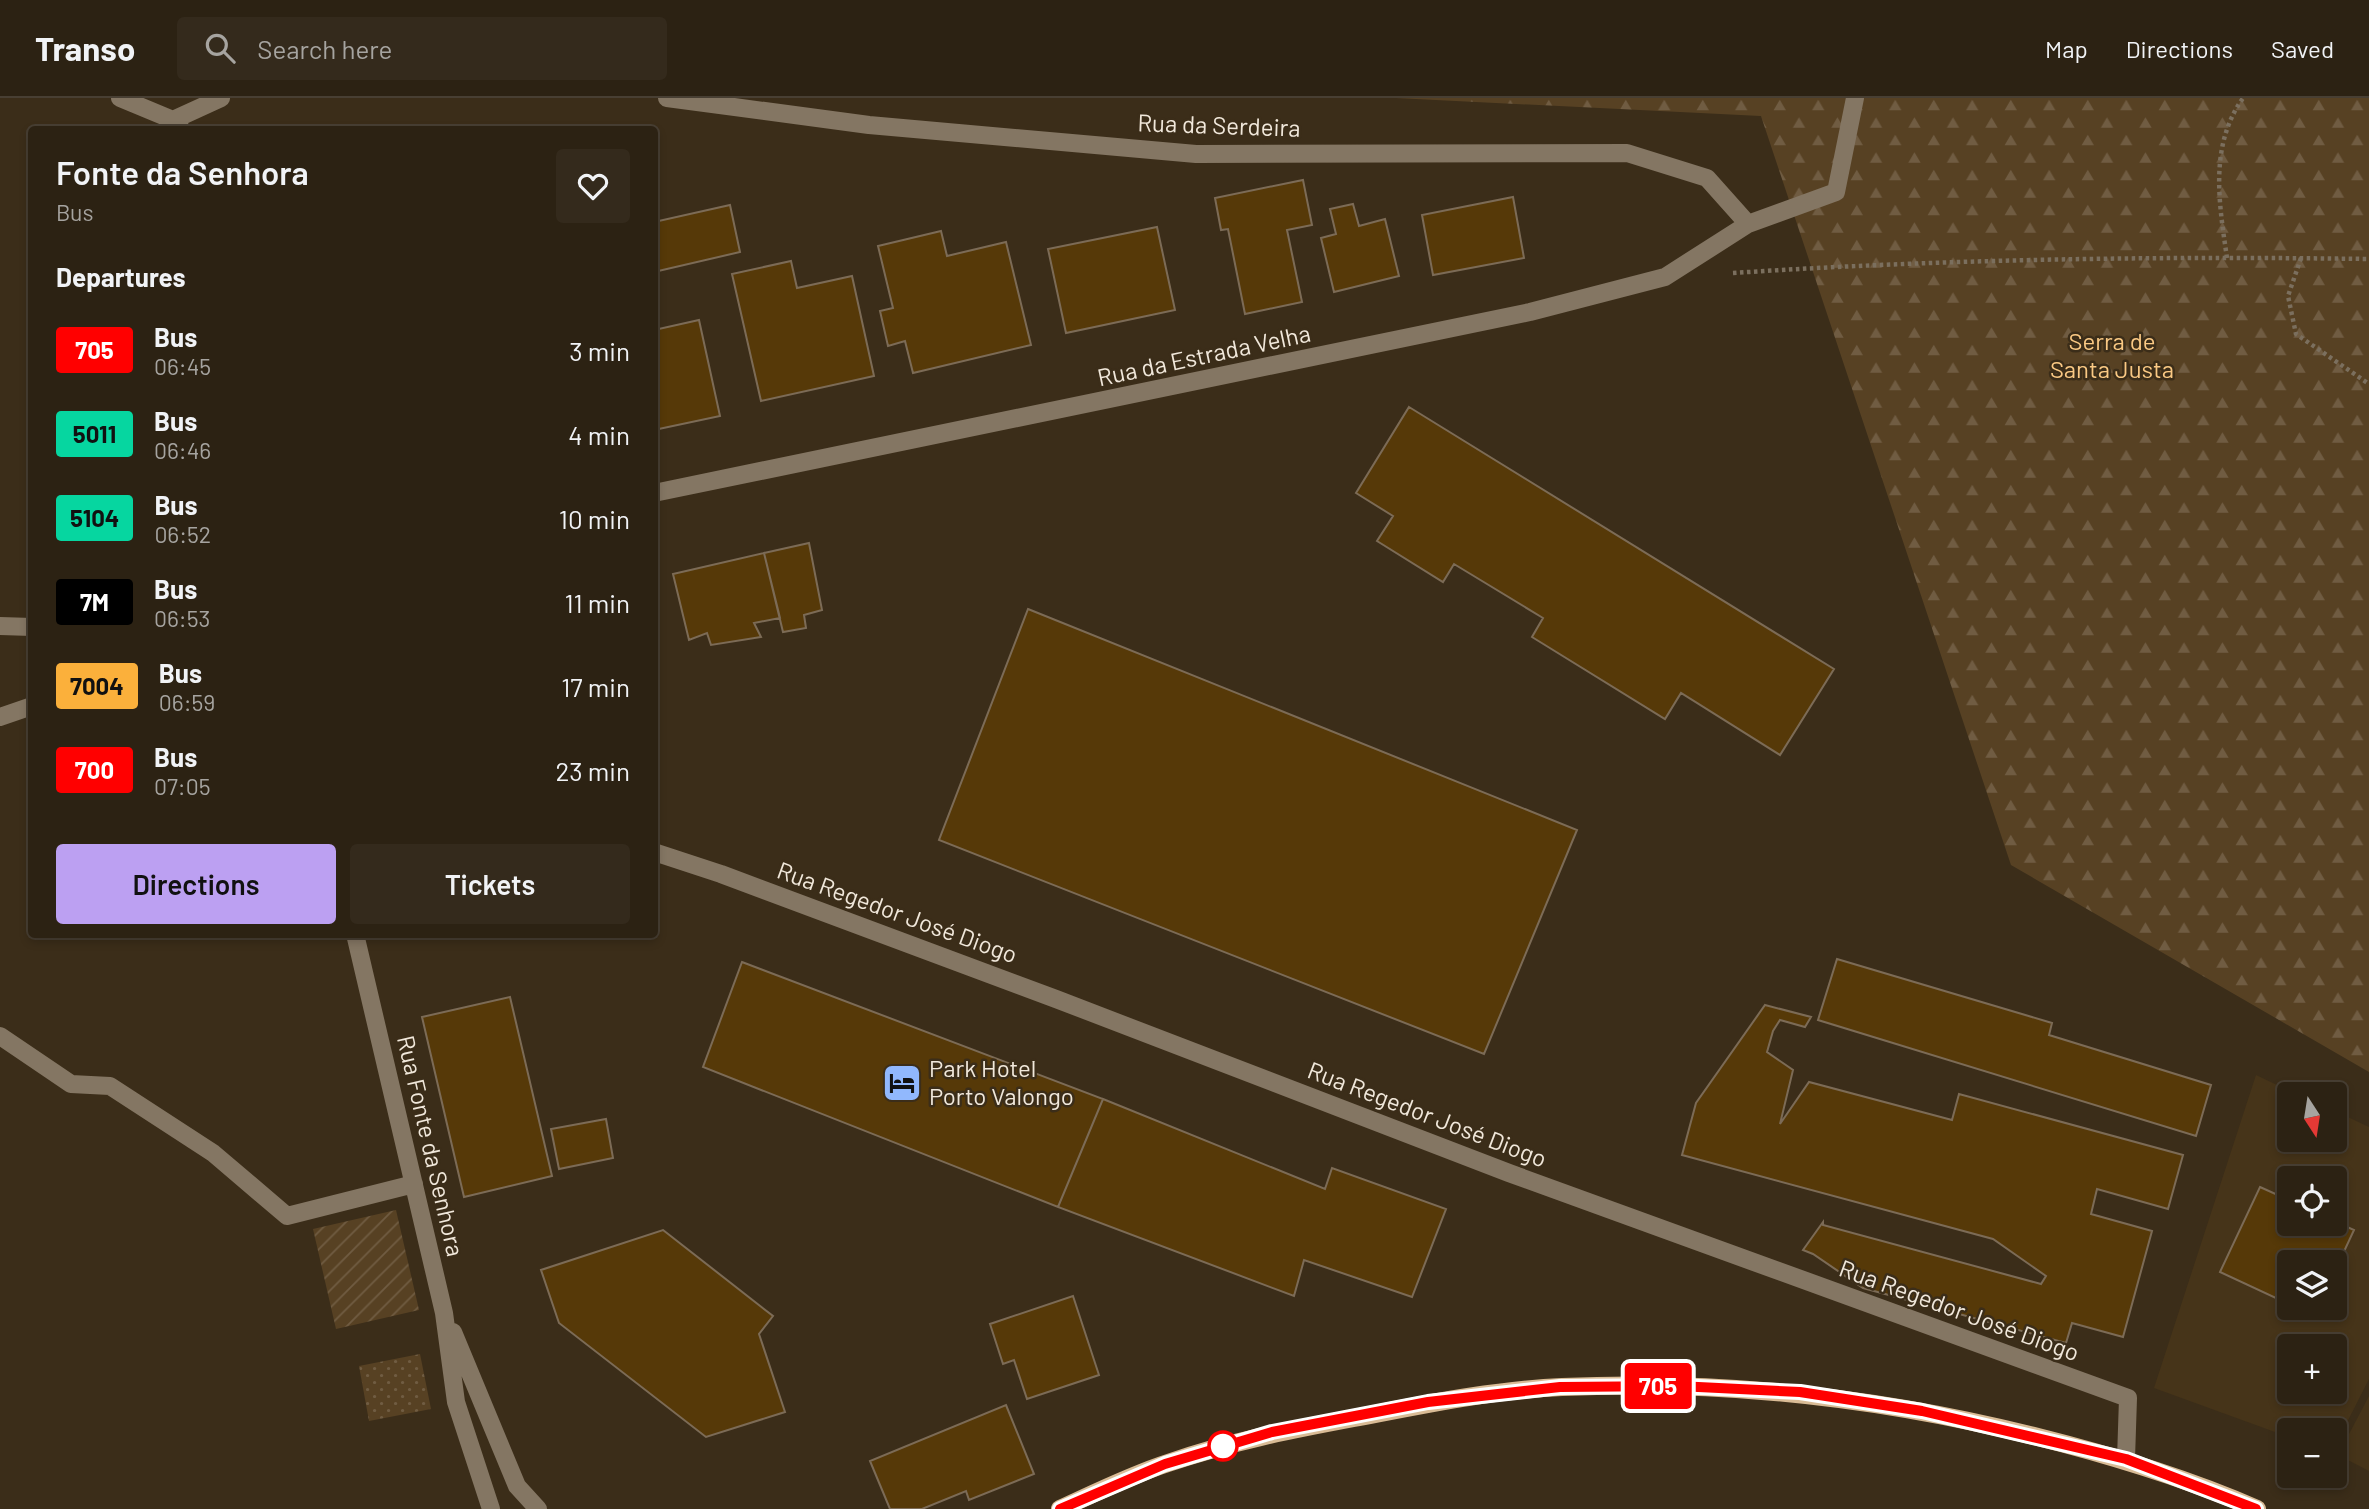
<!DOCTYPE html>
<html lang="en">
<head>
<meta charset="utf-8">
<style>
	:root { --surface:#2c2213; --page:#342a1c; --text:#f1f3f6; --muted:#a6a4a0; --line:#483f33; --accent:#bca0f2 }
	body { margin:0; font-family:Barlow,sans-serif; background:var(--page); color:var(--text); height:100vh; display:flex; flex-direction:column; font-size:26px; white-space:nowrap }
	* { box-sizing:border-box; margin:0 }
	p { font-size:23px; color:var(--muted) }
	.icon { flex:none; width:38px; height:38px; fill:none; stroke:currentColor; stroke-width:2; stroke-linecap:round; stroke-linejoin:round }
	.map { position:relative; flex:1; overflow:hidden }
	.drawer { position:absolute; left:28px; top:28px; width:630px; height:812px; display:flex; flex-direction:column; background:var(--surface); border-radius:7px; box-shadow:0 4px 10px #0003,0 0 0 2px var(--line) }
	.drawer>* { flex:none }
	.badge { padding:0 14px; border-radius:5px; font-size:24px; line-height:46px }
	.needle { width:46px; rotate:168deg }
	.tools { position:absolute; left:2277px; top:984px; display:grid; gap:14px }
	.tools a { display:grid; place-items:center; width:70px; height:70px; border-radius:7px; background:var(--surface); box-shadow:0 4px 10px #0003,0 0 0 2px var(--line); font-size:35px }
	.map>.badge { position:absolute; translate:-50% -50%; box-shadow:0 0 0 4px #fff }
	h2 { padding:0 28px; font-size:26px; line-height:63px }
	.round { display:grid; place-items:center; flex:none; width:74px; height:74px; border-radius:7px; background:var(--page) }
	.headline { display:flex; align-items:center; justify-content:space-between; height:119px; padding:0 28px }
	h1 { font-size:33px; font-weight:600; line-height:52px }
	.button { display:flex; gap:14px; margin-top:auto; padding:14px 28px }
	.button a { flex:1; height:80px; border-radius:7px; background:var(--accent); color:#111; font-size:28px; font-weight:600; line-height:80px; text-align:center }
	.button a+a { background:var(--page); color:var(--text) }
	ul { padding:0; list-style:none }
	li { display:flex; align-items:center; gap:21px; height:84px; padding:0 28px }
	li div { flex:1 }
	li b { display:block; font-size:26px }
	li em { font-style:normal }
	li .badge { min-width:77px; font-weight:700; text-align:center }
	header { display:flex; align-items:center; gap:42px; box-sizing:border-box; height:98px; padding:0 35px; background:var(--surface); border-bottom:2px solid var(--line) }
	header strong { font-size:33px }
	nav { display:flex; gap:38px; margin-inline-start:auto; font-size:24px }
	.search { width:490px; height:63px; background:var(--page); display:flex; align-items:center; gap:18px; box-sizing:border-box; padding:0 24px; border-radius:7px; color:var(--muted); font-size:26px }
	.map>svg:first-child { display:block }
	.built { fill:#463419; fill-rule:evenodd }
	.forest { fill:url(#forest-firs) }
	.park { fill:url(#park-dots) }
	.garden { fill:url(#garden-furrows) }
	.building { fill:#563908; stroke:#7c6b56; stroke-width:2 }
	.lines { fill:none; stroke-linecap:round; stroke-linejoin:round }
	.path { stroke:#7b6f5e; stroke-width:4.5; stroke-dasharray:3.5 3.5; stroke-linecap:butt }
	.minor { stroke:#847663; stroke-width:18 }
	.major { stroke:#d9bb95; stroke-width:18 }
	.line-casing { stroke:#fff; stroke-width:16 }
	.line { stroke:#f00; stroke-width:10 }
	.stop-dot { fill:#fff; stroke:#f00; stroke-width:3.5 }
	.labels { text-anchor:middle; stroke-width:5; stroke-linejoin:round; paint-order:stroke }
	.street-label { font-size:24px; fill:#f1e8db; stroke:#3b2d19 }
	.park-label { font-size:24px; fill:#fac984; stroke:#3b2d19 }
	.poi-label { font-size:24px; fill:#f1e8db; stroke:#3b2d19; text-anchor:start }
</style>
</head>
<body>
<header>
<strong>Transo</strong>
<div class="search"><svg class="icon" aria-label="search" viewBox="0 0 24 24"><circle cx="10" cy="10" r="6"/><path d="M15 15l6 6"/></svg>Search here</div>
<nav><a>Map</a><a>Directions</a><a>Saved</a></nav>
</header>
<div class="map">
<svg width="2369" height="1411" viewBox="0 0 2369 1411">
	<defs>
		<pattern id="forest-firs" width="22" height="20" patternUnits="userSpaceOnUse" patternTransform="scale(1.75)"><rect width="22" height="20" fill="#574123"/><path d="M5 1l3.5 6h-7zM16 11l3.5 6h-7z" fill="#705c42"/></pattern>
		<pattern id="park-dots" width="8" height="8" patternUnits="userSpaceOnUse" patternTransform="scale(1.75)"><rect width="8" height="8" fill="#574123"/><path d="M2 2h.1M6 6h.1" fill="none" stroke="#705c42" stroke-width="1.8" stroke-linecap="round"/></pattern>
		<pattern id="garden-furrows" width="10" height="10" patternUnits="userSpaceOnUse" patternTransform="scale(1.75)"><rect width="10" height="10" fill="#574123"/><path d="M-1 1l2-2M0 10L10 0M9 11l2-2" fill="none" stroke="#705c42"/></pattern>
	</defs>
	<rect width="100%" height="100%" fill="#3b2d19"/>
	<!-- built -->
	<path class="built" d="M2256,977L2296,996H2289V1041H2334L2335,1013L2369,1029V1281L2335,1348L2334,1332H2289V1339L2154,1290ZM2289,1080H2334V1125H2289ZM2289,1164H2334V1209H2289ZM2289,1248H2334V1293H2289Z
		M2369,1298V1373L2338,1357Z"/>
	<!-- forest -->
	<path class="forest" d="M1396,0H2369V974L2011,767L1761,18Z"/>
	<!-- park -->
	<path class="park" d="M420,1256L431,1311L369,1323L359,1268Z"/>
	<!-- garden -->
	<path class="garden" d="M396,1112L419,1212L336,1231L313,1131Z"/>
	<!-- building -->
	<path class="building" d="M1303,82L1312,127L1287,132L1302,204L1245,216L1228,131L1221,132L1215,100Z
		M1513,99L1524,160L1433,177L1422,117Z
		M1353,106L1359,128L1385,121L1399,178L1334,194L1321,140L1336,136L1330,111Z
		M730,107L740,154L654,174V124Z
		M1157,129L1175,212L1066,235L1048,151Z
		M941,133L947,158L1006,144L1031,247L913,275L905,243L888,248L880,213L893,210L878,148Z
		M791,163L797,190L852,178L874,278L761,303L732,176Z
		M699,222L720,318L654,332V232Z
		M1409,309L1834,571L1780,657L1681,595L1665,621L1532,539L1543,520L1454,466L1443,484L1377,443L1393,418L1356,395Z
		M809,445L822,512L804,517L806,530L783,534L764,455Z
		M764,455L780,520L754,525L761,539L711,547L707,535L689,542L673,476Z
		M1028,511L1577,732L1484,956L939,742Z
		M1837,861L2052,925L2049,937L2211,987L2196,1038L1818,922Z
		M742,864L1103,1001L1058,1109L703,969Z
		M510,899L552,1078L464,1099L422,919Z
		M1765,907L1811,919L1805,929L1780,922L1773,933L1767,954L1793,972L1780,1026L1809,984L1952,1022L1959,996L2183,1057L2168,1111L2097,1091L2091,1116L2152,1133L2123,1239L2072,1225L2066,1245L1863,1190L1813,1156L1803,1152L1823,1124V1127L2041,1186L2046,1178L1993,1141L1682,1057L1696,1005Z
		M1103,1001L1325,1091L1332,1070L1446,1111L1412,1199L1304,1162L1294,1198L1058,1109Z
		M606,1021L613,1060L559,1071L551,1031Z
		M2260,1089L2289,1102V1125L2334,1123L2354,1132L2334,1175V1164H2289V1206L2220,1174Z
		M663,1132L773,1218L759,1236L785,1314L706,1339L559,1225L541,1172Z
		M1073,1198L1099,1277L1027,1301L1014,1262L1003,1266L990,1226Z
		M1006,1307L1034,1376L969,1402L966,1393L922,1411H890L870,1363Z"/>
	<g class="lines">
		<!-- path -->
		<path class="path" d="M2227,160C2219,105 2209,48 2243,0
			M2301,160L2288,198L2296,236L2369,286
			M1733,175C1945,161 2157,158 2369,161"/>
		<!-- minor -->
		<path class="minor" d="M120,0L173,22L182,32
			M667,0L869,27L1196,56L1627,55L1707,80L1748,126
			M173,22L221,0
			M654,395L1530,214L1665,179L1748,126L1836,94L1855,0
			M0,528L32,529
			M0,619L32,608
			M654,754L721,776L1056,901L1509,1075L2128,1300L2126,1361
			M355,836L444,1215L456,1304L491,1411
			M0,938L71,986L110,988L213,1055L287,1118L414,1086
			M453,1234L517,1388L538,1411"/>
		<!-- major -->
		<path class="major" d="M1060,1411C1095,1395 1131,1377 1168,1365C1229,1344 1290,1332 1354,1320C1422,1307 1492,1292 1562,1289C1722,1282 1878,1299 2034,1338C2110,1357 2184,1379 2257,1411"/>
	</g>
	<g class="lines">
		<!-- line casing -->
		<g class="line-casing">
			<path id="line" d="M1060,1411L1165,1366L1272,1334L1428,1304L1560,1289L1678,1288L1800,1294L1922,1313L2126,1361L2256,1411"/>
		</g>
		<!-- line -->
		<use href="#line" class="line"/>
	</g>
	<!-- icons -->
	<defs>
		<g id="hotel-square" transform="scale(2.0125)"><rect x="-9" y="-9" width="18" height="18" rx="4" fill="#91b8fd" stroke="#3b2d19"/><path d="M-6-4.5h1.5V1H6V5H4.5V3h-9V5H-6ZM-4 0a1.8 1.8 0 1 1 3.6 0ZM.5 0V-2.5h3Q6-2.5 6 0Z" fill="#111"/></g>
	</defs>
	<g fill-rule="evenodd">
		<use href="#hotel-square" x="902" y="985"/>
	</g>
	<!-- markers -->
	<circle class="stop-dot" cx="1223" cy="1348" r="14"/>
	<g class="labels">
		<!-- street labels -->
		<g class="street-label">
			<text transform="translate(1219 28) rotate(2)" y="8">Rua da Serdeira</text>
			<text transform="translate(1204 258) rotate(-12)" y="8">Rua da Estrada Velha</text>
			<text transform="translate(897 815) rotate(20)" y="8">Rua Regedor José Diogo</text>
			<text transform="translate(1427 1017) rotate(21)" y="8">Rua Regedor José Diogo</text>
			<text transform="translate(430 1048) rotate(77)" y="8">Rua Fonte da Senhora</text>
			<text transform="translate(1959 1213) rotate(20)" y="8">Rua Regedor José Diogo</text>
		</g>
		<!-- park labels -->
		<g class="park-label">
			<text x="2112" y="252">Serra de<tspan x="2112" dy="28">Santa Justa</tspan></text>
		</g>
		<!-- poi labels -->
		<g class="poi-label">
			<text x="929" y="979">Park Hotel<tspan x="929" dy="28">Porto Valongo</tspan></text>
		</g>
	</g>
</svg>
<div class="tools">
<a><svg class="needle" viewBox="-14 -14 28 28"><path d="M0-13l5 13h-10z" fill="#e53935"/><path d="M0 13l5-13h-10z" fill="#a6a4a0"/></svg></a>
<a><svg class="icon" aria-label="locate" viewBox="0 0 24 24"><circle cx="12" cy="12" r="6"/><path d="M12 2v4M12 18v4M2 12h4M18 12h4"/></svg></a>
<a><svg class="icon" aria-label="layers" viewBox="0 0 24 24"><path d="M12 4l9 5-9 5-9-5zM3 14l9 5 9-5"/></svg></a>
<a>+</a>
<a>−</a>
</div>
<b class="badge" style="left:1658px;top:1288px;background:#f00;color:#fff">705</b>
<section class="drawer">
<div class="headline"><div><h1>Fonte da Senhora</h1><p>Bus</p></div><a class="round"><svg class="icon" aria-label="heart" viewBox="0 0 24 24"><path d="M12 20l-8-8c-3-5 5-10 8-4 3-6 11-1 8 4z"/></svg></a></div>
<h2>Departures</h2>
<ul>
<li><span class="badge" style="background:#f00;color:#fff">705</span><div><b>Bus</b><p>06:45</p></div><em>3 min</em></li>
<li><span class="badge" style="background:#06d6a0;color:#111">5011</span><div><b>Bus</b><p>06:46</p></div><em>4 min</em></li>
<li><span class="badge" style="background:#06d6a0;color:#111">5104</span><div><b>Bus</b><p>06:52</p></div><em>10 min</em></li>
<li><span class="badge" style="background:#000;color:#fff">7M</span><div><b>Bus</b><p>06:53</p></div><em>11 min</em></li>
<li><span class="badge" style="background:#fbb03b;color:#111">7004</span><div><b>Bus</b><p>06:59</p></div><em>17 min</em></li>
<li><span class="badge" style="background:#f00;color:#fff">700</span><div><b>Bus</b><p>07:05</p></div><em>23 min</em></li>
</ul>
<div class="button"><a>Directions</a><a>Tickets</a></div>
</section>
</div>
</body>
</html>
